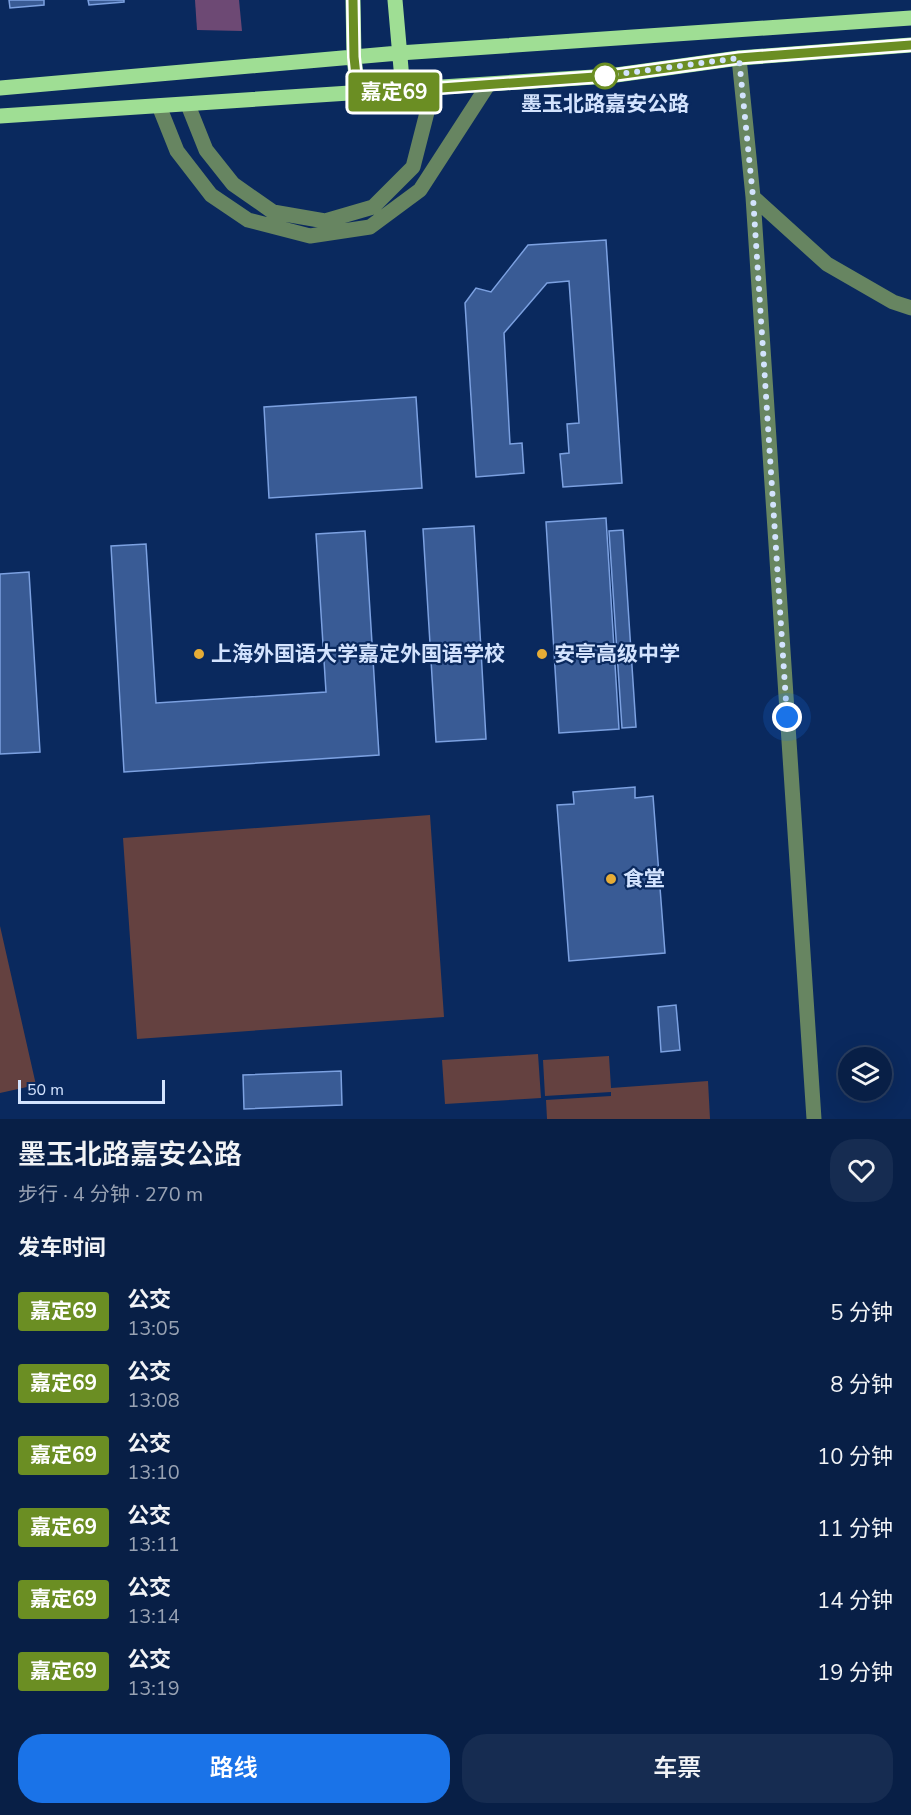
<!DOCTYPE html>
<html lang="zh">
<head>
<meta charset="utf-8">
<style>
	:root { --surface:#081f46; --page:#162c51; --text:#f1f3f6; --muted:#98a2b3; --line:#293d5f; --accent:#1a73e8 }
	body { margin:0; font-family:"Nunito Sans","Noto Sans SC",sans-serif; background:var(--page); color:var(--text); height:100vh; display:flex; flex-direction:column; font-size:22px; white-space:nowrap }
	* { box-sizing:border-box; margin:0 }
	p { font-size:20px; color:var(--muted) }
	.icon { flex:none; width:33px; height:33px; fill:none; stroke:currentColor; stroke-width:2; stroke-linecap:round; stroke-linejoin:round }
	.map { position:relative; height:1119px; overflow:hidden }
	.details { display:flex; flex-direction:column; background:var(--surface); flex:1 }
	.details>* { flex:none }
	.badge { padding:0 12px; border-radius:4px; font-size:21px; line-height:39px }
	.controls { position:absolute; left:838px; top:1047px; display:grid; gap:12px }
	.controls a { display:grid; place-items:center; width:54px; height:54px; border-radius:50%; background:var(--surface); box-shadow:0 6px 24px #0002,0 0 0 2px var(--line); font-size:30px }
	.scale { position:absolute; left:18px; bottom:15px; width:147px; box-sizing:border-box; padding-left:6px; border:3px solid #d3e3fe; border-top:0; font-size:16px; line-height:21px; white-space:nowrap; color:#d3e3fe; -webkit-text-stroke:4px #0a295e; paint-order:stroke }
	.you { position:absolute; width:30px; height:30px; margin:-15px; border:4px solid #fff; border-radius:50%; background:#1a73e8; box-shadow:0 0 0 9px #1a73e833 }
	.map>.badge { position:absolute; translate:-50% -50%; box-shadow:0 0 0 3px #fff }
	h2 { padding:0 18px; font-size:22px; line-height:54px }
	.round { display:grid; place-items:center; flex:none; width:63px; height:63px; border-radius:24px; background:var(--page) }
	.overview { display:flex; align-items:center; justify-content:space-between; height:102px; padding:0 18px }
	h1 { font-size:28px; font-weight:600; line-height:45px }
	.action { display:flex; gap:12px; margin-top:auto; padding:12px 18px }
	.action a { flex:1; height:69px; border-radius:24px; background:var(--accent); color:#fff; font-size:24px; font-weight:600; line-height:69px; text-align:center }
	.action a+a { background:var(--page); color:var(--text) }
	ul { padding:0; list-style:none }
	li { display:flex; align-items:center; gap:18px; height:72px; padding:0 18px }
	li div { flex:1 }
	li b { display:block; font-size:22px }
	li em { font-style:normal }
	li .badge { min-width:66px; font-weight:700; text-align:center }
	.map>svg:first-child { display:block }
	.green { fill:#644140 }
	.water { fill:#6d4974 }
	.building { fill:#395b95; stroke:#7ca1e1; stroke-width:1.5 }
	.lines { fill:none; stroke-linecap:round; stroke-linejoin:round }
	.minor { stroke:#678561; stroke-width:15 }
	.major { stroke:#9fde94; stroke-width:15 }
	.line-casing { stroke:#fff; stroke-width:14 }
	.line { stroke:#6b8e23; stroke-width:9 }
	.walk { stroke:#d3e3fe; stroke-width:6; stroke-dasharray:0 10.8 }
	.stop-dot { fill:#fff; stroke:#6b8e23; stroke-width:3 }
	.poi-dot { fill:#e6ac36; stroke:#0a295e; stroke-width:2 }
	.labels { text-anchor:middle; stroke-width:4.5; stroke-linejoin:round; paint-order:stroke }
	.stop-label { font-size:21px; font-weight:bold; fill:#d3e3fe; stroke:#0a295e }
	.poi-label { font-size:21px; font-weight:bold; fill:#d3e3fe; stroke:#0a295e; text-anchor:start }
</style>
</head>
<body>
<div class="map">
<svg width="911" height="1119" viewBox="0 0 911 1119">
	<rect width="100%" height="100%" fill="#0a295e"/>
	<!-- green -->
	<path class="green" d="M430,815L444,1017L137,1039L123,838Z
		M0,926L36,1085L0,1093Z
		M538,1054L541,1098L445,1104L442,1060Z
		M609,1056L611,1088L708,1081L710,1119H547L546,1100L611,1096V1092L545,1096L543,1060Z"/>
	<!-- water -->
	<path class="water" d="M195,0H239L242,31L197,30Z"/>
	<!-- building -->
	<path class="building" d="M9,0H44V5L10,8Z
		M88,0H124V2L89,5Z
		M606,240L622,483L563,487L560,454L569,453L567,424L579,423L569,281L547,283L504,333L510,444L522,443L524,473L476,477L465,303L476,288L491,292L528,245Z
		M416,397L422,488L269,498L264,407Z
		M606,518L619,729L559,733L546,522Z
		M474,526L486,739L436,742L423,529Z
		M623,530L636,727L622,728L609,531Z
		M365,531L379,755L124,772L111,546L146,544L156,703L326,692L316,534Z
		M29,572L40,752L0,754V574Z
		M635,787V798L653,796L665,953L569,961L557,805L574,804L573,792Z
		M676,1005L680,1050L661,1052L658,1007Z
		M341,1071L342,1105L244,1109L243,1075Z"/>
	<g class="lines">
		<!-- minor -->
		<path class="minor" d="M739,58L753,197L814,1119
			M188,105L206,150L233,184L273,212L325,221L373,207L413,167L433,89
			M159,106L177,151L211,195L248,220L310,236L370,227L420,190L488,85
			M753,197L827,264L893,302L911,308"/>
		<!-- major -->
		<path class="major" d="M353,0L354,57L358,94
			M395,0L403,91
			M0,88L399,53L911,18
			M0,116L609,76L739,58L911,45"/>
	</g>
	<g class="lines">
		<!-- line casing -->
		<g class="line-casing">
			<path id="line" d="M353,0L354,57L358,94L609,76L739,58L911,45"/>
		</g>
		<!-- line -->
		<use href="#line" class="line"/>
		<!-- walk -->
		<path class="walk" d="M605,76L739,58L753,197L787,717"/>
	</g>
	<!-- markers -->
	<circle class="stop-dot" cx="605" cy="76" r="12"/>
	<g class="poi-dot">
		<circle cx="199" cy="654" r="6"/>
		<circle cx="542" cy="654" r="6"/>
		<circle cx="611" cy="879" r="6"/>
	</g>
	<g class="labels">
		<!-- stop labels -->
		<g class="stop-label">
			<text x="605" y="111">墨玉北路嘉安公路</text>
		</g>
		<!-- poi labels -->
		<g class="poi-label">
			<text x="211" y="661">上海外国语大学嘉定外国语学校</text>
			<text x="554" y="661">安亭高级中学</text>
			<text x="623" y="886">食堂</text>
		</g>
	</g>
</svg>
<div class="controls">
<a><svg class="icon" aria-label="layers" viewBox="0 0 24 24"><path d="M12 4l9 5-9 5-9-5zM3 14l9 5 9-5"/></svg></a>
</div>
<div class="scale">50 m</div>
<div class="you" style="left:787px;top:717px"></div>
<b class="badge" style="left:394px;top:92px;background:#6b8e23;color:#fff">嘉定69</b>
</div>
<section class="details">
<div class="overview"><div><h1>墨玉北路嘉安公路</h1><p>步行 · 4 分钟 · 270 m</p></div><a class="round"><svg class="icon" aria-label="heart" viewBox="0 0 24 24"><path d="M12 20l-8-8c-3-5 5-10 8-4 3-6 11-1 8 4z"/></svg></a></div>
<h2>发车时间</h2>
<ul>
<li><span class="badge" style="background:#6b8e23;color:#fff">嘉定69</span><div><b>公交</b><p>13:05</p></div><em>5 分钟</em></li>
<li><span class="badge" style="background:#6b8e23;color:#fff">嘉定69</span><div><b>公交</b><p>13:08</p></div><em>8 分钟</em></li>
<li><span class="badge" style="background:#6b8e23;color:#fff">嘉定69</span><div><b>公交</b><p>13:10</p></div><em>10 分钟</em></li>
<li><span class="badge" style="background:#6b8e23;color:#fff">嘉定69</span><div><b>公交</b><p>13:11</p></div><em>11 分钟</em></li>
<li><span class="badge" style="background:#6b8e23;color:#fff">嘉定69</span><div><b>公交</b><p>13:14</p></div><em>14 分钟</em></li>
<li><span class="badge" style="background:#6b8e23;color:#fff">嘉定69</span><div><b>公交</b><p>13:19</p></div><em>19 分钟</em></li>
</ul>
<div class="action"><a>路线</a><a>车票</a></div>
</section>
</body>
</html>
